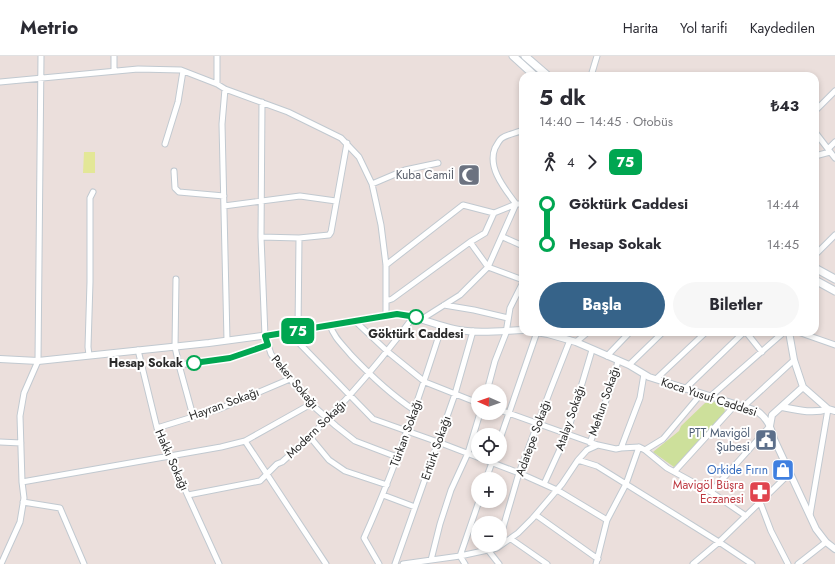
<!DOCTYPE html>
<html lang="tr">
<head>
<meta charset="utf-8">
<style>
	:root { --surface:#fff; --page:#f7f7f7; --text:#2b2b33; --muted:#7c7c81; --line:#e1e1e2; --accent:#366389 }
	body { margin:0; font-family:Jost,sans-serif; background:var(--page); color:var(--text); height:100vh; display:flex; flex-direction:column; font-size:15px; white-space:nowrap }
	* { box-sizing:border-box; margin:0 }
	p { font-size:13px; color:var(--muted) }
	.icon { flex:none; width:22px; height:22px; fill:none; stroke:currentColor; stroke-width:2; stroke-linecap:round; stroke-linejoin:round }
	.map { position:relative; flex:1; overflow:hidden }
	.side { position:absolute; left:519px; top:16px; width:300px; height:264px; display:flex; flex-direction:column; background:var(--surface); border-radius:12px; box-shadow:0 2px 6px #0003 }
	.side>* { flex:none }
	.badge { padding:0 8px; border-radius:6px; font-size:14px; line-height:26px }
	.needle { width:26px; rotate:272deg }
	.tools { position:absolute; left:471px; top:328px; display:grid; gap:8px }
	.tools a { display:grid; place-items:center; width:36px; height:36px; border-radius:50%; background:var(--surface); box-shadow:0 2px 6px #0003; font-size:20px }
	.map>.badge { position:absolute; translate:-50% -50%; box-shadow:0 0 0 2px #fff }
	.legs { display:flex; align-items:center; gap:6px; height:44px; padding:0 20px; font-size:13px }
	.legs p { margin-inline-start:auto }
	.summary { display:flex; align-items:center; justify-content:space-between; height:68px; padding:0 20px }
	h1 { font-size:22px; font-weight:700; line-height:30px }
	.primary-button { display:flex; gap:8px; margin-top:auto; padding:8px 20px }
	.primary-button a { flex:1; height:46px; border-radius:24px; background:var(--accent); color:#fff; font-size:16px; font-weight:700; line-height:46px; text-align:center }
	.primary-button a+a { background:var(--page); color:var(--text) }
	ul { padding:0 20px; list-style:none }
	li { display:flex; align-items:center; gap:14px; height:40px; font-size:15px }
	li i { display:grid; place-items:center; width:6px; height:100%; margin:0 5px; background:currentColor }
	li i::after { content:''; width:10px; height:10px; margin:-5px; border:3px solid; border-radius:50%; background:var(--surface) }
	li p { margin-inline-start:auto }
	li:first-child i { background:linear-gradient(#0000 50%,currentColor 0) }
	li:last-child i { background:linear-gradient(currentColor 50%,#0000 0) }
	header { display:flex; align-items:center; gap:24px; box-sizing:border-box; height:56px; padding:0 20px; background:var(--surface); border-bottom:1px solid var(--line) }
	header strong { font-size:19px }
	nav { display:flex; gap:22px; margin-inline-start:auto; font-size:14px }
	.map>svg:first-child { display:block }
	.green { fill:#cde09b }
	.pitch { fill:#e3e797 }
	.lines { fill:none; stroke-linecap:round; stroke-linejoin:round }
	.minor-casing { stroke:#c1c9d0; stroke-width:7 }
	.tertiary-casing { stroke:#c1c9d0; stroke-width:8 }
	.secondary-casing { stroke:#c1c9d0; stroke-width:9 }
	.minor { stroke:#fff; stroke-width:5 }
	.tertiary { stroke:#fff; stroke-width:6 }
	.secondary { stroke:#fff; stroke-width:7 }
	.line-1-casing { stroke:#fff; stroke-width:9 }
	.line-1 { stroke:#00a651; stroke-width:6 }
	.stop-1-dot { fill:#fff; stroke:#00a651; stroke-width:2 }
	.labels { text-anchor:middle; stroke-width:4; stroke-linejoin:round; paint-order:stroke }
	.worship-label { font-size:12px; fill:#5b616d; stroke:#fff; text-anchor:end }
	.stop-label { font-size:12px; font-weight:bold; fill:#2a2a2a; stroke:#fff }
	.street-label { font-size:12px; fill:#2a2a2a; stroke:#fff }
	.service-label { font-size:12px; fill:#4e5e75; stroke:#fff; text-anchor:end }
	.shop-label { font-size:12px; fill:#366cbe; stroke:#fff; text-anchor:end }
	.health-label { font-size:12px; fill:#be3a42; stroke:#fff; text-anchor:end }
</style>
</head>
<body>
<header>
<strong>Metrio</strong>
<nav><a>Harita</a><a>Yol tarifi</a><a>Kaydedilen</a></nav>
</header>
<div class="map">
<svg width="835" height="508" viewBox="0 0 835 508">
	<rect width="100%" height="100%" fill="#ebdfdc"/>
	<!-- green -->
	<path class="green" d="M717,346C723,349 725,351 725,358L674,411L653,396L679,375L681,370L705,347Z"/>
	<!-- pitch -->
	<path class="pitch" d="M84,96H95V117H83Z"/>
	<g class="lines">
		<!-- minor casing -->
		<g class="minor-casing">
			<path id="minor" d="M114,0V15
				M591,20L597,0
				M0,26L138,13L181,14L217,28L225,33L288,56L341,82L359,101L372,128L381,169L386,209V260
				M217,28V0
				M225,33L222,68L227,284
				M262,46L261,181L265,280L271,298L290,323L311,348L336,370L355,385L397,401
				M815,55L835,35
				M815,76L835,102
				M165,88L178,46L183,15
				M828,93L835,86
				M815,100L830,96
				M174,115L175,132L179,136L224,140
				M372,128L405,114L438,107
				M224,150L300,140L336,145
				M261,181L299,182L329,179L331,176L347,87
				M503,181L523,190
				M299,182L298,275L300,288L373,363L438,386L519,417L557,434L607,464
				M470,186L488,211L523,224
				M815,199L835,179
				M386,209L463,149L494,157L516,148C505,133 487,112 495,92C497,89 499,84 502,82C508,78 517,77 523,74
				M176,223L175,291L179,309L193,360
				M386,245L392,243L470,186L485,177L494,157
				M444,249L474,254L508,262
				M422,263L460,239L488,211L516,148H523
				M355,265L388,296L425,326L478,347
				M330,269C334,282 343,289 351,299C371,320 390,338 414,354
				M746,276L762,296
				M798,276L835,289
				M576,286L588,276
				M138,294L157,372L219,508
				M89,299L88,291L90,226V142L93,136
				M607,300L630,276
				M179,309L230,302L268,289
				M629,309L663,276
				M656,323L706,276
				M685,333L744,276
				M487,335L495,305L506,277L510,252L523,226
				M711,340L784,276
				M743,351L794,304
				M500,354L598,389
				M157,372L219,353L290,323
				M310,381L329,404L345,415L387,429
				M500,383L537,276
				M245,385L326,508
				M0,386L21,387
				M590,387L614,323L618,304
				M621,392L640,342L644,318
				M645,394L667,412L711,436L746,460
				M578,404L597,410L719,486L752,508
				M674,416L736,348
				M486,423L494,401
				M22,426L221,391L245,385L311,348
				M544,428L567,378L592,294
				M711,436L770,370
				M188,439L260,425L277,408L282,406C332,363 374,314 414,260
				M383,439L415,451
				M23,446L60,452L84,508
				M760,446L771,475L788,508
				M536,459L598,503
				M810,459L828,353
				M500,482L519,417L550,335L570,284
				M511,483L547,508
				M488,494L499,508
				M431,504L440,468L451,434L468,397L480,357
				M1,508L20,466L24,442L22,426L20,360L24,337L38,305L41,0
				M379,508L364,482C395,413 419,342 442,270
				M395,508L455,338L473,275
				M403,508L460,500L497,492L518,477L532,463L562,428L578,404L587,394L598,389L616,393L621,392L639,391L645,394L663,383L701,338
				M465,508L460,500L479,445
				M596,508L607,464L626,428L639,391
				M693,508L719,486L790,417
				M798,508L826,486"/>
		</g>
		<!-- tertiary casing -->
		<g class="tertiary-casing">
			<path id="tertiary" d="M536,276L548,278L576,286L629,309L649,321L757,355C767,362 771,371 774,383L816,473L826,486L835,493
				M789,276L794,304L803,331L828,353L835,355
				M0,303L38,305L209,287L298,275L397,258C417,260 435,269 454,273C477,278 500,275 523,274
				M782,351C797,354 813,358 828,353
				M770,370L772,359L803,331"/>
		</g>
		<!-- secondary casing -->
		<g class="secondary-casing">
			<path id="secondary" d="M513,0L535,20
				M525,0L548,20
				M815,212L835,223
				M815,224L835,235"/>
		</g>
		<!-- minor -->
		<use href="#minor" class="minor"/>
		<!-- tertiary -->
		<use href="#tertiary" class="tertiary"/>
		<!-- secondary -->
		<use href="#secondary" class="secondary"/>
	</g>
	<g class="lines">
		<!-- line-1 casing -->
		<g class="line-1-casing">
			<path id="line-1" d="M194,307L230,302L268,289L265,280L397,258L416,261"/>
		</g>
		<!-- line-1 -->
		<use href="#line-1" class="line-1"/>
	</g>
	<!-- icons -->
	<defs>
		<g id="mosque-square" transform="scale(1.15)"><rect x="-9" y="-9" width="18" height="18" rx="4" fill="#6b7280" stroke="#fff"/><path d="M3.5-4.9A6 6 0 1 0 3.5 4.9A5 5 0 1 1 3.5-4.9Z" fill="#fff"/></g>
		<g id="civic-square" transform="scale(1.15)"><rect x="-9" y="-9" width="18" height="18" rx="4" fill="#5c6f8a" stroke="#fff"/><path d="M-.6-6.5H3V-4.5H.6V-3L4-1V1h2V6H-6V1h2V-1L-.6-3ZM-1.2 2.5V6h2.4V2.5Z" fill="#fff"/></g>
		<g id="shop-square" transform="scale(1.15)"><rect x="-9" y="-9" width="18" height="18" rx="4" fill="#3f7fe0" stroke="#fff"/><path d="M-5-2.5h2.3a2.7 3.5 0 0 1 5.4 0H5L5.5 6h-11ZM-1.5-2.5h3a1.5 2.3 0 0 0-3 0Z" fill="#fff"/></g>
		<g id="pharmacy-square" transform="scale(1.15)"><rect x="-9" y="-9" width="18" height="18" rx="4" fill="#e0444e" stroke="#fff"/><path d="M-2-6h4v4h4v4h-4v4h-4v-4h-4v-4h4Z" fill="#fff"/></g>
	</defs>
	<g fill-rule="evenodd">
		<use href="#mosque-square" x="469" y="119"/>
		<use href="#civic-square" x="766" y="384"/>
		<use href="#shop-square" x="783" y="414"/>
		<use href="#pharmacy-square" x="760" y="436"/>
	</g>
	<!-- markers -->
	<g class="stop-1-dot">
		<circle cx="416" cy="261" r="7"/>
		<circle cx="194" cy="307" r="7"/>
	</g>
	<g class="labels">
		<!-- worship labels -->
		<g class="worship-label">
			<text x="454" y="123">Kuba Camiİ</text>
		</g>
		<!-- stop labels -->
		<g class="stop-label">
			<text x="416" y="282">Göktürk Caddesi</text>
			<text x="183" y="311" text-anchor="end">Hesap Sokak</text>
		</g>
		<!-- street labels -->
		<g class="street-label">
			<text transform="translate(295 326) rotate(50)" y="4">Peker Sokağı</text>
			<text transform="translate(709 341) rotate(18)" y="4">Koca Yusuf Caddesi</text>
			<text transform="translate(604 345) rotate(-71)" y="4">Meftun Sokağı</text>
			<text transform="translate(224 348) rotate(-20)" y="4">Hayran Sokağı</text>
			<text transform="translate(570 362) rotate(-71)" y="4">Atalay Sokağı</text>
			<text transform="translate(316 373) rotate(-44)" y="4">Modern Sokağı</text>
			<text transform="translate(406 377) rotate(-70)" y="4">Türkan Sokağı</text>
			<text transform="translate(533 382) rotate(-70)" y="4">Adatepe Sokağı</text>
			<text transform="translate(436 392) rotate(-71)" y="4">Ertürk Sokağı</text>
			<text transform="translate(172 404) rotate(66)" y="4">Hakkı Sokağı</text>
		</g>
		<!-- service labels -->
		<g class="service-label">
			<text x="750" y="381">PTT Mavigöl<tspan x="750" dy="14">Şubesi</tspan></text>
		</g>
		<!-- shop labels -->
		<g class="shop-label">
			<text x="768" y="418">Orkide Fırın</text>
		</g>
		<!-- health labels -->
		<g class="health-label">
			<text x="744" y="433">Mavigöl Büşra<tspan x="744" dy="14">Eczanesi</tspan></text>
		</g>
	</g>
</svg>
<div class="tools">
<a><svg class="needle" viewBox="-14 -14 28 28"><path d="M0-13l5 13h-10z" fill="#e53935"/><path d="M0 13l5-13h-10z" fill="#7c7c81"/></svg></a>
<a><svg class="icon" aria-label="locate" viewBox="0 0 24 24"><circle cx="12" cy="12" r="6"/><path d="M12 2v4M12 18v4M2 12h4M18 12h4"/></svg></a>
<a>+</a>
<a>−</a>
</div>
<b class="badge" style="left:298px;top:275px;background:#00a651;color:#fff">75</b>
<section class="side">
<div class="summary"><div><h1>5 dk</h1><p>14:40 – 14:45 · Otobüs</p></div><b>₺43</b></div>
<div class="legs"><svg class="icon" aria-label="walk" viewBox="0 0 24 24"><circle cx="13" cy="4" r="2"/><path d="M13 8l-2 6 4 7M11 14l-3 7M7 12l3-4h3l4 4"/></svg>4<svg class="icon" aria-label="forward" viewBox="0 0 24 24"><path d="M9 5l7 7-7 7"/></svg><b class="badge" style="background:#00a651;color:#fff">75</b></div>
<ul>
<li><i style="color:#00a651"></i><b>Göktürk Caddesi</b><p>14:44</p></li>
<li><i style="color:#00a651"></i><b>Hesap Sokak</b><p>14:45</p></li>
</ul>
<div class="primary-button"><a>Başla</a><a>Biletler</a></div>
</section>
</div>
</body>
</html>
